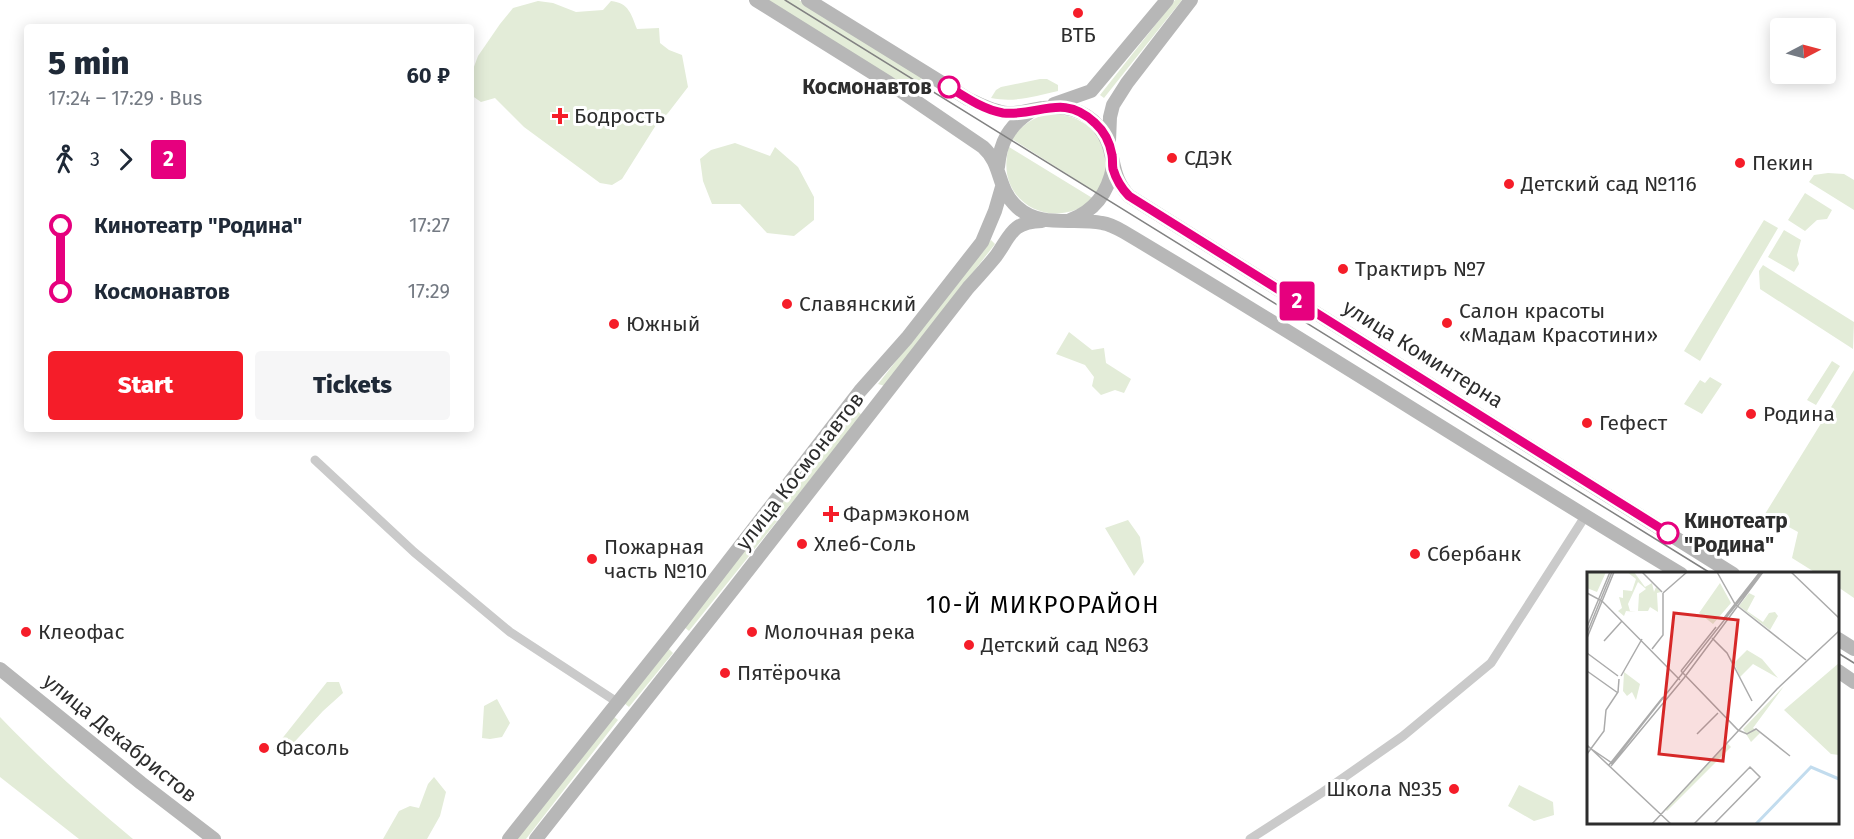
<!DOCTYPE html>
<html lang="en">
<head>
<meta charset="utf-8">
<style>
	:root { --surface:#fff; --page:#f6f6f7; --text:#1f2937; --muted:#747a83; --accent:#f51d29 }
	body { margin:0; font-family:"Fira Sans",sans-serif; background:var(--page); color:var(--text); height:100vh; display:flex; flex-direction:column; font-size:22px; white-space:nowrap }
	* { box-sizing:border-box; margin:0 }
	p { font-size:20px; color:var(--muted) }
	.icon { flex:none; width:33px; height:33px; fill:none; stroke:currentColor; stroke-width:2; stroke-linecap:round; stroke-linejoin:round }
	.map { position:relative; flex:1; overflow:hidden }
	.side { position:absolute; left:24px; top:24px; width:450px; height:408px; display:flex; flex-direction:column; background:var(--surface); border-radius:6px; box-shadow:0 3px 15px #0003 }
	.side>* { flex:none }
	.badge { padding:0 12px; border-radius:4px; font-size:21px; line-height:39px }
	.needle { width:39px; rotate:84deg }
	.fabs { position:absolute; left:1770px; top:18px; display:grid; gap:12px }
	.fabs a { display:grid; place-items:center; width:66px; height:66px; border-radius:6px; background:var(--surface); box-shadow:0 3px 15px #0003; font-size:30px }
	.map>.badge { position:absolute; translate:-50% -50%; box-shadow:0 0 0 3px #fff }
	.legs { display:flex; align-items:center; gap:9px; height:66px; padding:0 24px; font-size:20px }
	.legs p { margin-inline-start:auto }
	.headline { display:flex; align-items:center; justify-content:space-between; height:102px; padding:0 24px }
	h1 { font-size:33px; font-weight:800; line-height:45px }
	.cta { display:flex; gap:12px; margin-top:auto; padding:12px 24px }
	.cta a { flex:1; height:69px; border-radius:6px; background:var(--accent); color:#fff; font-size:24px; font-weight:800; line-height:69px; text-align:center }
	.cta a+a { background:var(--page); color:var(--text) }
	ul { padding:0 24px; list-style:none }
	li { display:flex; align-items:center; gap:21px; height:66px; font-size:22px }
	li i { display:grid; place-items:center; width:9px; height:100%; margin:0 8px; background:currentColor }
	li i::after { content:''; width:15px; height:15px; margin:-8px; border:4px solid; border-radius:50%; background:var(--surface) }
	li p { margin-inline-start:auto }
	li:first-child i { background:linear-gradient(#0000 50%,currentColor 0) }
	li:last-child i { background:linear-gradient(currentColor 50%,#0000 0) }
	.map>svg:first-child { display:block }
	.green { fill:#e3ecd8 }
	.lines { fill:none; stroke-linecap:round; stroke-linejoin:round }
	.street { stroke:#cacaca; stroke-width:9 }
	.secondary { stroke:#b7b7b7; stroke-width:14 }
	.tram { stroke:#828282; stroke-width:1.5 }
	.line-1-casing { stroke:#fff; stroke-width:14 }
	.line-1 { stroke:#e6007e; stroke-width:9 }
	.poi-dot { fill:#f51d29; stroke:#fff; stroke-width:2 }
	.stop-1-dot { fill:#fff; stroke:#e6007e; stroke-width:3 }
	.labels { text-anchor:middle; stroke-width:6; stroke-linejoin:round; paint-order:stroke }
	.poi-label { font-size:21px; fill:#2d2d2d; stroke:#fff; text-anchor:start }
	.stop-label { font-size:21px; font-weight:bold; fill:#2d2d2d; stroke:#fff; text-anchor:end }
	.street-label { font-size:21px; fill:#2d2d2d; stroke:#fff }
	.quarter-label { font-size:24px; letter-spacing:1.5px; fill:#000; stroke:#fff }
	.inset-river { fill:none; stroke:#c2dcee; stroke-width:3 }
	.inset-road { fill:none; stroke:#ababab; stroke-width:1.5 }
	.view { fill:#d62828; fill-opacity:0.15; stroke:#d62828; stroke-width:3 }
	.inset-edge { fill:none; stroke:#2d2d2d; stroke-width:3 }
</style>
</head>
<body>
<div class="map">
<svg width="1854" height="839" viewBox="0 0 1854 839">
	<rect width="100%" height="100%" fill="#fff"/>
	<!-- green -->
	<path class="green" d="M766,0H799L922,78L911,91Z
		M1175,0H1182L1104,98L1100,95Z
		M538,1L553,3L576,12L603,10L611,1C629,3 631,14 637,29L659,28L660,43L669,50L682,55L688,87L668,113L656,125L622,179L612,185L600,183L524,127L495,98L481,102L471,95L472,72L478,56L500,24L513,8Z
		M1040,79H1047L1058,85V91C1035,96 1015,103 991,98L996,90L1001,87Z
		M1046,114C1079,111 1111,135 1106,171C1105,179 1100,186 1097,193L1012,139C1021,126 1031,119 1046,114Z
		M735,143L770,156L775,147L798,167L814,197V220L794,236L767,233L740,204H712L703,181L700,159L711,150Z
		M1009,147L1094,199C1052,234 993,201 1009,147Z
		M1828,173L1844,174L1854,180V210L1809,182L1814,175Z
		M1805,193L1832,210L1827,219L1817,220L1805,231L1788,220Z
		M1764,220L1778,228L1700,361L1684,351Z
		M1784,230L1801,240L1797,255L1799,264L1794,272L1768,257Z
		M991,240L995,244L885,386L878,384Z
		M1763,265L1854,322L1853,349L1760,289L1759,271Z
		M1069,332L1092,350L1104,348L1106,363L1131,379L1124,393L1115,390L1101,395L1092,386L1094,377L1085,365L1056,354Z
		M1832,361L1840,366L1816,405L1807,400Z
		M1854,370V598L1838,587V574L1816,573L1792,558L1798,532L1765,514Z
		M1710,377L1722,384L1702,414L1684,404L1700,380L1705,383Z
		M857,411L862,415L689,631L683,626Z
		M1128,520L1140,537L1144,562L1134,576L1105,528Z
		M668,648L673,653L629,707L624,703Z
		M327,682H339L343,693L323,711L286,751L273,750Z
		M497,699L510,723L502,737L490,739L482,738L484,706Z
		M613,716L618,720L526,839H515Z
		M0,717C42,761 87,801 133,839H79L0,777Z
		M434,777L446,792L440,816L427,839H383L399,811L410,806L419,808L428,784Z
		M1519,785L1553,802L1554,815L1534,821L1508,806Z"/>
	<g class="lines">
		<!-- street -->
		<path class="street" d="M315,460L414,552L510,632L617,702
			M1250,839L1323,792L1403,736L1491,663L1586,515"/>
		<!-- secondary -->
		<path class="secondary" d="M756,0L889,83L983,147C1003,165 996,188 1017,207C1041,229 1073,217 1102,223C1110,224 1117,228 1124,232C1311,343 1494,462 1681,574
			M808,0L968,99C981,105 994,112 1007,113C1020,114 1031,109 1044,108C1064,105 1085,110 1098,126C1118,149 1107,173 1129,196L1733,574
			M1054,104L1091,91L1167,0
			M1109,141L1110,117L1113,105L1127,83L1191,0
			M998,167C1000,142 1009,126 1030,112
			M1070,220C1095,211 1108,193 1113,167
			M1838,639L1854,649
			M0,669L141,783L214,839
			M1838,671L1854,682
			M509,839L673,633L860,391L907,338L982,242L995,211L1002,187
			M536,839L735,587L968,288C977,278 987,267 996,256C1011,235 1011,222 1042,221"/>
		<!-- tram -->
		<path class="tram" d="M785,0L1712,574
			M1838,653L1854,663"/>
	</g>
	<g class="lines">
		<!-- line-1 casing -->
		<g class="line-1-casing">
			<path id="line-1" d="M949,87C965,97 984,110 1003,113C1038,117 1063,92 1095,123C1104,131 1110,143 1112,155C1113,160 1112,164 1113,169C1116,179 1122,189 1129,196L1668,533"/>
		</g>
		<!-- line-1 -->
		<use href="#line-1" class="line-1"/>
	</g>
	<!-- markers -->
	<g class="poi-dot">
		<circle cx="1078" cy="13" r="6"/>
		<path d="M557 107h6v6h6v6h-6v6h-6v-6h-6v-6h6z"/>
		<circle cx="1172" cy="158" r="6"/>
		<circle cx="1740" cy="163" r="6"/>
		<circle cx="1509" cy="184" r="6"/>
		<circle cx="1343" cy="269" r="6"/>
		<circle cx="787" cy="304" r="6"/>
		<circle cx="1447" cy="323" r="6"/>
		<circle cx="614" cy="324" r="6"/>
		<circle cx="1751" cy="414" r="6"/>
		<circle cx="1587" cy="423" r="6"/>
		<path d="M828 505h6v6h6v6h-6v6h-6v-6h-6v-6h6z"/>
		<circle cx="802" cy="544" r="6"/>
		<circle cx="1415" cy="554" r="6"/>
		<circle cx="592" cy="559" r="6"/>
		<circle cx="26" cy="632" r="6"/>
		<circle cx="752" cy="632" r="6"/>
		<circle cx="969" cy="645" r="6"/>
		<circle cx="725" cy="673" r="6"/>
		<circle cx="264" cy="748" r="6"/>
		<circle cx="1454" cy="789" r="6"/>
	</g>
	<g class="stop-1-dot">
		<circle cx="949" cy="87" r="10"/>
		<circle cx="1668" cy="533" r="10"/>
	</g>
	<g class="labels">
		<!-- poi labels -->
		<g class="poi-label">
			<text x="1078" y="42" text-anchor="middle">ВТБ</text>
			<text x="574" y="123">Бодрость</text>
			<text x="1184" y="165">СДЭК</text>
			<text x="1752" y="170">Пекин</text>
			<text x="1521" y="191">Детский сад №116</text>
			<text x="1355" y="276">Трактиръ №7</text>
			<text x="799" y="311">Славянский</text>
			<text x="1459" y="318">Салон красоты<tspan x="1459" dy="24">«Мадам Красотини»</tspan></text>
			<text x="626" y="331">Южный</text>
			<text x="1763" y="421">Родина</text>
			<text x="1599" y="430">Гефест</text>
			<text x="843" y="521">Фармэконом</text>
			<text x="814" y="551">Хлеб-Соль</text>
			<text x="604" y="554">Пожарная<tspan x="604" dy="24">часть №10</tspan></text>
			<text x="1427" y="561">Сбербанк</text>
			<text x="38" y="639">Клеофас</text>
			<text x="764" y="639">Молочная река</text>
			<text x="981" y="652">Детский сад №63</text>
			<text x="737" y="680">Пятёрочка</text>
			<text x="276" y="755">Фасоль</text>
			<text x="1442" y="796" text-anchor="end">Школа №35</text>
		</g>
		<!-- stop labels -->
		<g class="stop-label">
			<text x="932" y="94">Космонавтов</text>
			<text x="1684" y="528" text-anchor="start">Кинотеатр<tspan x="1684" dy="24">"Родина"</tspan></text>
		</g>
		<!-- street labels -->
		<g class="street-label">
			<text transform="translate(1423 354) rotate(32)" y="7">улица Коминтерна</text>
			<text transform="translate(800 471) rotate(-52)" y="7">улица Космонавтов</text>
			<text transform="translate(120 738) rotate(39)" y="7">улица Декабристов</text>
		</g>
		<!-- quarter labels -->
		<g class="quarter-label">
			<text x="1043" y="613">10-Й МИКРОРАЙОН</text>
		</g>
	</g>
	<!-- overview -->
	<g transform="translate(1587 572)">
		<rect width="252" height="252" fill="#fff"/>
		<path d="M1,0H19L10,20L0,16ZM40,0H47L58,15L65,11L67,20L69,15L74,20L70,21L71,40L63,35L61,39H51L52,22L59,17L51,10L41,32L43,39L49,40L39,39L37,44L31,39L35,36L32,25L36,26V18L45,19L49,7ZM133,11L144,31L126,52L112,41ZM162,21L168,24L160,39L176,50L182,41L188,40L191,44L183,58L152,34ZM160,78L175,87L191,106L166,92L153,105L147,91ZM252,91V183L244,182L197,138ZM37,100L53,112L49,128L45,120L40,124L36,119ZM197,114L166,156L173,161L164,170L156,157ZM140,171L144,175L80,239L78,237Z" fill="#e3ecd8"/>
		<path class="inset-river" d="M169,252L224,195L252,207"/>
		<path class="inset-road" d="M55,0L75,20M130,0L148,32L219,88M204,0L252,46M0,21L15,29L93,108M76,21L100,0M137,46L173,0M0,55L23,0M0,61L25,0M0,66L27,0M125,66L140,81L165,129M17,69L35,49M65,77L76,63V21M0,81L31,104M0,99L31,121M94,99L151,158L160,162L169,157L203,184M94,99L129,55M34,104L55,67M110,162L131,141M0,173L84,252M0,174L25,191L175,0M0,182L17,159L19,138L31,120L32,107M22,193L76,125M24,194L97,106L176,0M65,252L190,117L252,59M107,252L163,195L173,205L127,252"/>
		<path class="view" d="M87,41L151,48L136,189L72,182Z"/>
		<rect width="252" height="252" class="inset-edge"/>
	</g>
</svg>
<div class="fabs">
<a><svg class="needle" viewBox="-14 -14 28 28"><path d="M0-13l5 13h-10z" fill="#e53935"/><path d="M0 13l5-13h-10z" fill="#747a83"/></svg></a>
</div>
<b class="badge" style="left:1297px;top:301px;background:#e6007e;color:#fff">2</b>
<section class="side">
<div class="headline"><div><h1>5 min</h1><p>17:24 – 17:29 · Bus</p></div><b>60 ₽</b></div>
<div class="legs"><svg class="icon" aria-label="walk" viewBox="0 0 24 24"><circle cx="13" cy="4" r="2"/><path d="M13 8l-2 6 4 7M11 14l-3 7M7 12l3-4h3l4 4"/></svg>3<svg class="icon" aria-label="forward" viewBox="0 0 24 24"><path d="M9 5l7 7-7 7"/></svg><b class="badge" style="background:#e6007e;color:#fff">2</b></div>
<ul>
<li><i style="color:#e6007e"></i><b>Кинотеатр &quot;Родина&quot;</b><p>17:27</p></li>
<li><i style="color:#e6007e"></i><b>Космонавтов</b><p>17:29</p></li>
</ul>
<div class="cta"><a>Start</a><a>Tickets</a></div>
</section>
</div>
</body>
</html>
